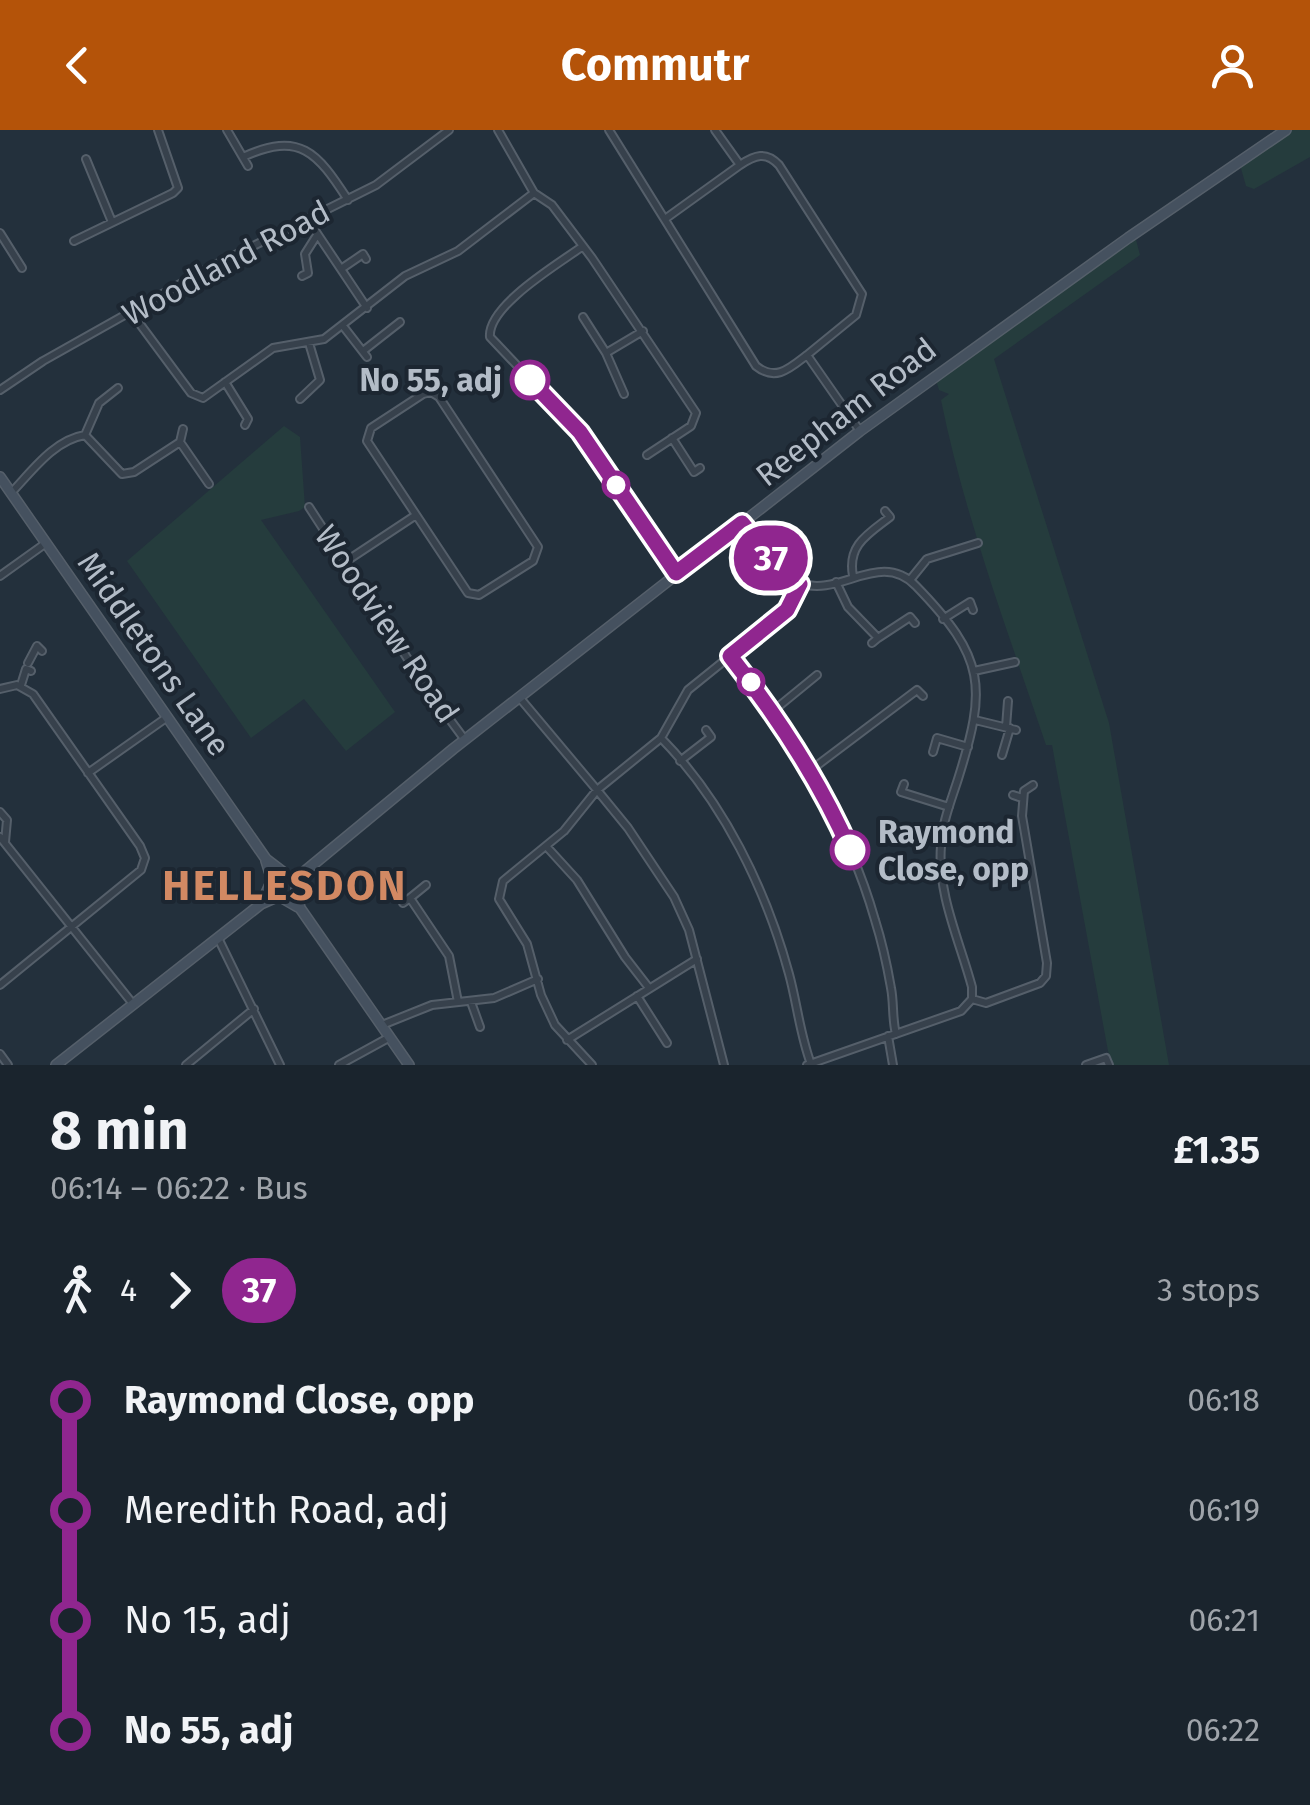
<!DOCTYPE html>
<html lang="en">
<head>
<meta charset="utf-8">
<style>
	:root { --surface:#1a242d; --page:#232c35; --text:#f1f3f6; --muted:#9fa4aa; --accent:#b45309 }
	body { margin:0; font-family:"Fira Sans",sans-serif; background:var(--page); color:var(--text); height:100vh; display:flex; flex-direction:column; font-size:38px; white-space:nowrap }
	* { box-sizing:border-box; margin:0 }
	p { font-size:32px; color:var(--muted) }
	.icon { flex:none; width:55px; height:55px; fill:none; stroke:currentColor; stroke-width:2; stroke-linecap:round; stroke-linejoin:round }
	.map { position:relative; height:935px; overflow:hidden }
	.panel { display:flex; flex-direction:column; background:var(--surface); flex:1 }
	.panel>* { flex:none }
	.badge { padding:0 20px; border-radius:32px; font-size:35px; line-height:65px }
	.map>.badge { position:absolute; translate:-50% -50%; box-shadow:0 0 0 5px #fff }
	.legs { display:flex; align-items:center; gap:15px; height:110px; padding:0 50px; font-size:32px }
	.legs p { margin-inline-start:auto }
	.overview { display:flex; align-items:center; justify-content:space-between; height:170px; padding:0 50px }
	h1 { font-size:55px; font-weight:700; line-height:75px }
	ul { padding:0 50px; list-style:none }
	li { display:flex; align-items:center; gap:35px; height:110px; font-size:38px }
	li i { display:grid; place-items:center; width:15px; height:100%; margin:0 12px; background:currentColor }
	li i::after { content:''; width:25px; height:25px; margin:-12px; border:8px solid; border-radius:50%; background:var(--surface) }
	li p { margin-inline-start:auto }
	li:first-child i { background:linear-gradient(#0000 50%,currentColor 0) }
	li:last-child i { background:linear-gradient(currentColor 50%,#0000 0) }
	header { display:flex; justify-content:space-between; align-items:center; height:130px; padding:0 50px; background:var(--accent); color:#fff; font-size:45px; font-weight:700 }
	.map>svg:first-child { display:block }
	.green { fill:#253c3d }
	.lines { fill:none; stroke-linecap:round; stroke-linejoin:round }
	.street-casing { stroke:#555f6a; stroke-width:10 }
	.secondary-casing { stroke:#555f6a; stroke-width:12 }
	.street { stroke:#37414c; stroke-width:6 }
	.secondary { stroke:#45515f; stroke-width:9 }
	.line-1-casing { stroke:#fff; stroke-width:22 }
	.line-1 { stroke:#90268f; stroke-width:15 }
	.stop-1-dot { fill:#fff; stroke:#90268f; stroke-width:5 }
	.labels { text-anchor:middle; stroke-width:8; stroke-linejoin:round; paint-order:stroke }
	.street-label { font-size:32px; fill:#b3bcc7; stroke:#1c2631 }
	.stop-label { font-size:32px; font-weight:bold; fill:#b3bcc7; stroke:#1c2631; text-anchor:end }
	.district-label { font-size:42px; font-weight:bold; letter-spacing:2.5px; fill:#d28963; stroke:#1c2631 }
</style>
</head>
<body>
<header><svg class="icon" aria-label="back" viewBox="0 0 24 24"><path d="M15 5l-7 7 7 7"/></svg>Commutr<svg class="icon" aria-label="person" viewBox="0 0 24 24"><circle cx="12" cy="8" r="4"/><path d="M4 21q1-7 8-7t8 7"/></svg></header>
<div class="map">
<svg width="1310" height="935" viewBox="0 0 1310 935">
	<rect width="100%" height="100%" fill="#23303c"/>
	<!-- green -->
	<path class="green" d="M1292,0H1310V27L1254,59L1246,56L1240,35Z
		M1135,106L1140,125L994,229L1109,593L1169,935H1113L1108,921L1052,615H1046C1008,502 965,388 941,270L949,264L939,260L935,247Z
		M284,296L300,307L305,377L299,381L261,390L395,582L346,621L304,569L251,608L127,431Z"/>
	<g class="lines">
		<!-- street casing -->
		<g class="street-casing">
			<path id="street" d="M227,0L248,36
				M498,0L534,63L552,75L592,128L696,283L691,296L647,325
				M609,0L756,236C776,252 790,238 807,225L860,301
				M715,0L740,35C755,25 766,21 779,35L862,164L856,185L807,225
				M243,27C300,1 317,22 348,70
				M86,29L112,92
				M665,89L740,35
				M308,90L367,178
				M0,103L22,138
				M74,111L173,63L178,58L158,0
				M583,116C558,134 487,176 490,207L580,302L676,443
				M341,139L363,124L366,129
				M302,146L308,143L305,124L317,105
				M131,182L191,263L203,268L273,218L324,209L405,146L458,121L534,63
				M583,187L606,223L643,201
				M343,196L367,227
				M363,221L400,192
				M606,223L624,264
				M225,252L248,289L245,295
				M0,260L43,231L203,141L376,55L449,0
				M431,262L439,267L538,417L533,431L479,465L468,463L367,311L371,298L423,264Z
				M300,269L320,250L309,213
				M85,305L99,273L118,258
				M672,308L694,342L700,338
				M180,312L183,299
				M11,363C32,341 54,310 85,305L122,344L134,342L180,312L209,354
				M309,377L428,560L465,610
				M742,393C758,412 776,445 800,453C840,468 880,419 916,456C986,528 987,557 958,649C951,671 942,693 941,716C937,763 960,812 972,857V869L961,881L807,935
				M345,432L416,385
				M0,446L46,413
				M853,446C847,415 868,404 890,387L885,381
				M910,450L927,429L978,413
				M836,452L848,477L878,508L872,513
				M943,489L970,472L973,480
				M878,508L910,487L915,493
				M731,526C792,607 847,691 875,790C882,812 887,835 891,858C894,873 892,889 896,904
				M28,533L37,516L42,521
				M974,541L1015,532
				M21,555L26,539L31,541
				M0,559L17,555L33,564L140,716L145,728L141,740L0,855
				M519,567L597,660L564,701L503,751L499,769L527,814L541,865L555,895L592,935
				M773,581L817,545
				M975,590L1016,600
				M1006,597L1008,571
				M661,608C723,671 766,759 789,844C797,873 800,905 811,934
				M933,622L937,608L968,617
				M1002,625L1010,598
				M680,631L711,607L706,600
				M811,640L917,560L923,566
				M88,643L166,588
				M904,654L901,662L949,677
				M1013,665L1022,668
				M0,682L7,690L5,712
				M0,707L133,874
				M546,716L577,750L625,827L649,858
				M410,768L426,755
				M403,773L410,768L449,826L458,872
				M218,808L280,935
				M637,866L667,913
				M972,869L986,873L1040,853L1046,846L1047,833L1022,686L1024,661L1033,655
				M471,872L480,897
				M382,895L432,875L494,868L538,849
				M888,906L893,935
				M567,910L697,829
				M0,924L8,935
				M186,935L254,879
				M339,935L390,907
				M724,935L689,800L674,767L628,698L597,660L661,608L688,560L787,480L800,454
				M1086,935L1106,928L1109,935"/>
		</g>
		<!-- secondary casing -->
		<g class="secondary-casing">
			<path id="secondary" d="M0,347L266,729L283,742
				M262,772L272,750L266,731
				M56,935L261,774L279,766L298,777
				M409,935L300,778L296,759L304,742L453,619L860,301L1128,108L1286,0"/>
		</g>
		<!-- street -->
		<use href="#street" class="street"/>
		<!-- secondary -->
		<use href="#secondary" class="secondary"/>
	</g>
	<g class="lines">
		<!-- line-1 casing -->
		<g class="line-1-casing">
			<path id="line-1" d="M530,250L580,302L676,443L742,393L781,440L800,454L787,480L730,526C778,587 819,649 850,720"/>
		</g>
		<!-- line-1 -->
		<use href="#line-1" class="line-1"/>
	</g>
	<!-- markers -->
	<g class="stop-1-dot">
		<circle cx="530" cy="250" r="18"/>
		<circle cx="616" cy="355" r="12"/>
		<circle cx="751" cy="552" r="12"/>
		<circle cx="850" cy="720" r="18"/>
	</g>
	<g class="labels">
		<!-- street labels -->
		<g class="street-label">
			<text transform="translate(226 133) rotate(-28)" y="11">Woodland Road</text>
			<text transform="translate(846 282) rotate(-38)" y="11">Reepham Road</text>
			<text transform="translate(387 494) rotate(56)" y="11">Woodview Road</text>
			<text transform="translate(154 524) rotate(55)" y="11">Middletons Lane</text>
		</g>
		<!-- stop labels -->
		<g class="stop-label">
			<text x="502" y="261">No 55, adj</text>
			<text x="878" y="713" text-anchor="start">Raymond<tspan x="878" dy="37">Close, opp</tspan></text>
		</g>
		<!-- district labels -->
		<g class="district-label">
			<text x="285" y="770">HELLESDON</text>
		</g>
	</g>
</svg>
<b class="badge" style="left:771px;top:428px;background:#90268f;color:#fff">37</b>
</div>
<section class="panel">
<div class="overview"><div><h1>8 min</h1><p>06:14 – 06:22 · Bus</p></div><b>£1.35</b></div>
<div class="legs"><svg class="icon" aria-label="walk" viewBox="0 0 24 24"><circle cx="13" cy="4" r="2"/><path d="M13 8l-2 6 4 7M11 14l-3 7M7 12l3-4h3l4 4"/></svg>4<svg class="icon" aria-label="forward" viewBox="0 0 24 24"><path d="M9 5l7 7-7 7"/></svg><b class="badge" style="background:#90268f;color:#fff">37</b><p>3 stops</p></div>
<ul>
<li><i style="color:#90268f"></i><b>Raymond Close, opp</b><p>06:18</p></li>
<li><i style="color:#90268f"></i><span>Meredith Road, adj</span><p>06:19</p></li>
<li><i style="color:#90268f"></i><span>No 15, adj</span><p>06:21</p></li>
<li><i style="color:#90268f"></i><b>No 55, adj</b><p>06:22</p></li>
</ul>
</section>
</body>
</html>
